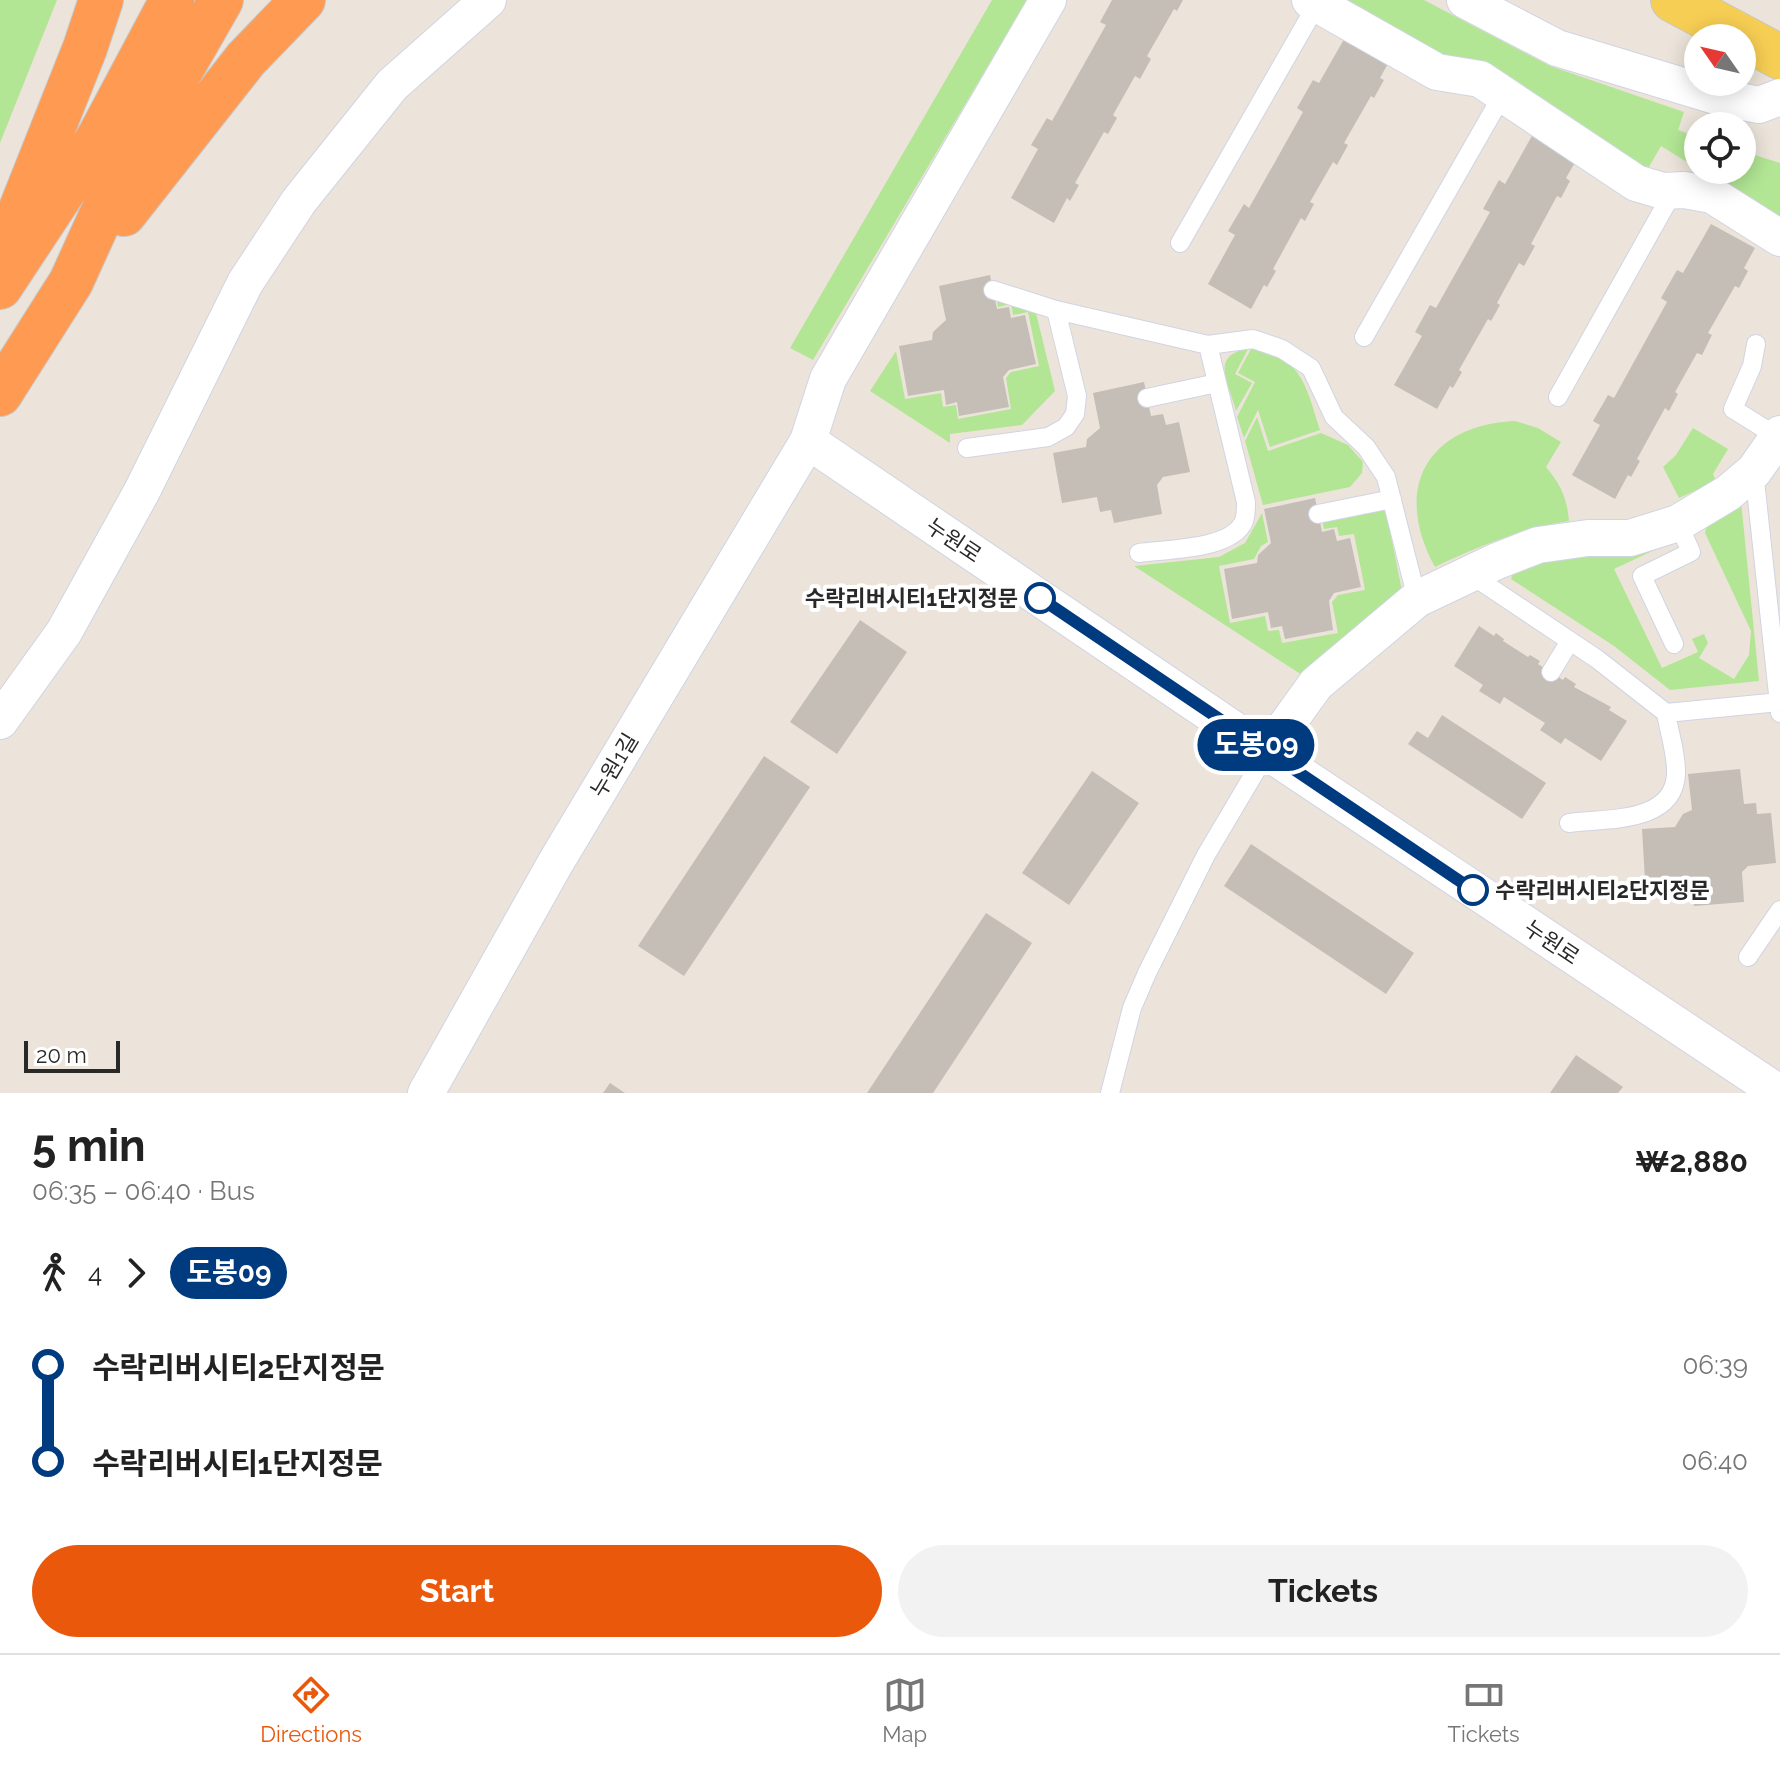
<!DOCTYPE html>
<html lang="en">
<head>
<meta charset="utf-8">
<style>
	:root { --surface:#fff; --page:#f2f2f2; --text:#222; --muted:#767676; --line:#e0e0e0; --accent:#ea580c }
	body { margin:0; font-family:Raleway,"Noto Sans KR",sans-serif; background:var(--page); color:var(--text); height:100vh; display:flex; flex-direction:column; font-size:30px; white-space:nowrap }
	* { box-sizing:border-box; margin:0 }
	p { font-size:26px; color:var(--muted) }
	.icon { flex:none; width:44px; height:44px; fill:none; stroke:currentColor; stroke-width:2; stroke-linecap:round; stroke-linejoin:round }
	.map { position:relative; height:1093px; overflow:hidden }
	.side { display:flex; flex-direction:column; background:var(--surface); flex:1 }
	.side>* { flex:none }
	.badge { padding:0 16px; border-radius:26px; font-size:28px; line-height:52px }
	.needle { width:52px; rotate:304deg }
	.buttons { position:absolute; left:1684px; top:24px; display:grid; gap:16px }
	.buttons a { display:grid; place-items:center; width:72px; height:72px; border-radius:50%; background:var(--surface); box-shadow:0 4px 20px #0003; font-size:40px }
	.scale { position:absolute; left:24px; bottom:20px; width:96px; box-sizing:border-box; padding-left:8px; border:4px solid #292929; border-top:0; font-size:22px; line-height:28px; white-space:nowrap; color:#292929; -webkit-text-stroke:6px #fff; paint-order:stroke }
	.map>.badge { position:absolute; translate:-50% -50%; box-shadow:0 0 0 4px #fff }
	.legs { display:flex; align-items:center; gap:12px; height:88px; padding:0 32px; font-size:26px }
	.legs p { margin-inline-start:auto }
	.head { display:flex; align-items:center; justify-content:space-between; height:136px; padding:0 32px }
	h1 { font-size:44px; font-weight:700; line-height:60px }
	.primary-button { display:flex; gap:16px; margin-top:auto; padding:16px 32px }
	.primary-button a { flex:1; height:92px; border-radius:48px; background:var(--accent); color:#fff; font-size:32px; font-weight:700; line-height:92px; text-align:center }
	.primary-button a+a { background:var(--page); color:var(--text) }
	ul { padding:0 32px; list-style:none }
	li { display:flex; align-items:center; gap:28px; height:96px; font-size:30px }
	li i { display:grid; place-items:center; width:12px; height:100%; margin:0 10px; background:currentColor }
	li i::after { content:''; width:20px; height:20px; margin:-10px; border:6px solid; border-radius:50%; background:var(--surface) }
	li p { margin-inline-start:auto }
	li:first-child i { background:linear-gradient(#0000 50%,currentColor 0) }
	li:last-child i { background:linear-gradient(currentColor 50%,#0000 0) }
	.tab-bar { display:flex; justify-content:space-around; align-items:center; height:112px; border-top:2px solid var(--line); background:var(--surface); font-size:22px; color:var(--muted) }
	.tab-bar a { display:grid; justify-items:center; gap:4px }
	.tab-bar .active { color:var(--accent) }
	.map>svg:first-child { display:block }
	.green { fill:#b2e694 }
	.building { fill:#c4beb6 }
	.lines { fill:none; stroke-linecap:round; stroke-linejoin:round }
	.service-casing { stroke:#d0d4e3; stroke-width:20 }
	.minor-casing { stroke:#d0d4e3; stroke-width:38 }
	.primary-casing { stroke:#c7c7c7; stroke-width:46 }
	.motorway-casing { stroke:#c7c7c7; stroke-width:46 }
	.service { stroke:#fff; stroke-width:18 }
	.minor { stroke:#fff; stroke-width:36 }
	.primary { stroke:#f7ce54; stroke-width:44 }
	.motorway { stroke:#ff9a53; stroke-width:44 }
	.line-1-casing { stroke:#fff; stroke-width:18 }
	.line-1 { stroke:#003b80; stroke-width:12 }
	.stop-1-dot { fill:#fff; stroke:#003b80; stroke-width:4 }
	.labels { text-anchor:middle; stroke-width:8; stroke-linejoin:round; paint-order:stroke }
	.street-label { font-size:22px; fill:#292929; stroke:#fff }
	.stop-label { font-size:22px; font-weight:bold; fill:#292929; stroke:#fff; text-anchor:end }
</style>
</head>
<body>
<div class="map">
<svg width="1780" height="1093" viewBox="0 0 1780 1093">
	<rect width="100%" height="100%" fill="#ece4da"/>
	<!-- green -->
	<path class="green" d="M0,0H57L0,143Z
		M992,0H1027L813,360L790,348Z
		M1338,0H1424L1550,66L1684,112L1678,130L1698,137V169L1661,146L1646,172Z
		M1742,151L1780,163V221L1699,170H1742Z
		M996,296L1035,309L1055,391L1022,425L950,434V443L870,391L896,351L905,399L941,393L943,407L956,405L958,419L1011,409L1006,378L1011,372L1039,366L1028,312L1013,315L1011,304L998,307Z
		M1248,349L1235,374L1252,383L1236,411C1229,383 1209,355 1248,349Z
		M1251,349C1303,357 1306,387 1320,430L1270,447L1258,410L1244,438L1237,417L1255,382L1238,373Z
		M1257,417L1268,451L1321,433L1348,445L1363,462L1362,473L1350,487L1263,505L1245,441Z
		M1515,421L1538,428L1561,442L1546,467C1561,485 1567,498 1569,521C1521,529 1479,546 1435,567C1392,489 1427,425 1515,421Z
		M1693,428L1728,449L1713,474L1716,481L1679,498L1663,467L1676,455Z
		M1741,501L1759,681L1670,690L1614,646L1511,579L1512,575L1540,562L1661,547L1614,569L1662,668L1698,652L1692,639L1704,634L1708,643L1699,658L1734,679L1749,655L1751,631L1705,533L1709,518Z
		M1385,506L1402,591L1302,675L1134,566L1219,557L1245,543L1262,513L1268,542L1261,546L1254,559L1219,566L1230,623L1265,616L1268,631L1279,630L1282,643L1338,633L1332,602L1338,595L1365,590L1354,534L1339,536L1337,527L1324,529L1322,518Z"/>
	<!-- building -->
	<path class="building" d="M1112,0H1183L1177,11L1174,9L1147,56L1151,59L1140,79L1135,76L1113,115L1117,118L1108,134L1104,132L1075,183L1079,185L1070,201L1067,198L1054,223L1011,198L1038,149L1031,145L1047,118L1052,121L1106,25L1100,22Z
		M1347,34L1391,58L1380,78L1384,80L1374,98L1371,96L1344,143L1348,145L1337,165L1333,162L1310,202L1314,204L1305,221L1301,218L1273,269L1276,271L1267,287L1264,285L1251,309L1208,284L1235,235L1228,231L1244,204L1249,208L1303,112L1297,108L1313,80L1319,83Z
		M1533,134L1577,159L1566,178L1570,181L1561,198L1557,196L1531,244L1535,246L1524,266L1519,263L1497,303L1500,305L1491,321L1488,319L1459,370L1462,372L1453,388L1450,386L1437,409L1394,385L1422,336L1415,332L1430,305L1436,308L1490,212L1483,209L1499,180L1505,184Z
		M1711,224L1755,248L1744,268L1748,271L1739,288L1735,286L1708,333L1712,335L1702,355L1697,353L1675,392L1678,394L1669,411L1665,408L1637,459L1640,461L1631,477L1628,475L1615,499L1572,475L1600,425L1593,421L1608,395L1614,398L1667,302L1661,298L1677,270L1683,273Z
		M990,275L997,309L1009,307L1011,318L1025,315L1036,364L1009,370L1003,377L1009,407L959,416L957,402L946,405L944,390L908,396L899,346L932,340L933,332L946,320L939,286Z
		M1144,382L1151,416L1163,414L1166,425L1179,422L1190,472L1163,477L1157,485L1162,514L1114,523L1111,510L1100,512L1097,497L1062,503L1053,453L1086,447L1087,439L1100,428L1093,393Z
		M1315,498L1322,532L1334,529L1337,541L1350,538L1361,587L1334,593L1329,601L1333,630L1285,639L1282,626L1271,628L1268,612L1232,619L1224,569L1257,563L1258,555L1271,543L1264,509Z
		M860,620L907,652L837,754L790,722Z
		M1479,626L1494,636L1496,633L1504,639L1503,641L1528,657L1530,655L1540,661L1538,664L1563,680L1565,677L1576,684L1574,687L1611,707L1609,710L1627,721L1601,761L1565,738L1561,744L1540,730L1545,723L1504,697L1500,704L1479,691L1483,685L1454,666Z
		M1442,715L1546,783L1522,819L1408,744L1417,731L1428,738Z
		M764,756L810,787L684,976L638,946Z
		M1740,769L1744,804L1756,803L1757,814L1771,813L1776,863L1748,866L1742,872L1744,902L1694,906V892L1682,893L1681,878L1645,880L1642,829L1675,827L1683,814L1692,810L1688,774Z
		M1092,771L1139,803L1069,905L1022,873Z
		M1251,844L1414,953L1386,994L1224,886Z
		M986,913L1032,943L933,1093H867Z
		M1576,1055L1623,1087L1618,1093H1550Z
		M610,1083L625,1093H603Z"/>
	<g class="lines">
		<!-- service casing -->
		<g class="service-casing">
			<path id="service" d="M1180,243L1317,4
				M993,290L1056,310L1208,345L1253,339L1282,349L1311,368L1334,417L1366,447L1386,477L1417,599
				M1364,337L1503,94
				M1756,344L1752,366L1733,409L1778,437
				M1558,397L1674,190
				M1147,398L1217,383
				M967,448L1048,437L1066,427L1075,414L1077,396L1056,310
				M1754,471L1780,713
				M1318,514L1392,499
				M1139,553C1167,549 1232,550 1244,521C1246,515 1246,507 1246,502L1208,345
				M1470,574L1597,659L1666,713L1780,702
				M1674,644L1642,576L1691,552L1678,523
				M1551,672L1570,641
				M1569,823C1605,818 1674,824 1676,774C1677,755 1669,732 1666,713
				M1748,957L1780,910
				M1110,1093L1132,1008L1147,973L1206,855L1267,752"/>
		</g>
		<!-- minor casing -->
		<g class="minor-casing">
			<path id="minor" d="M1310,0L1437,72L1480,79L1636,183L1663,191L1684,190L1712,195L1780,238
				M1465,0L1557,48L1719,97L1759,105L1780,97
				M808,441L1267,752L1779,1093
				M0,721L64,632L142,491L245,283L299,201L392,85L488,0
				M1267,752L1316,684L1417,599L1497,561L1538,545L1588,538H1630L1678,523L1728,493L1754,471L1780,434
				M426,1093L556,862L808,441L828,379L1048,0"/>
		</g>
		<!-- primary casing -->
		<g class="primary-casing">
			<path id="primary" d="M1673,0L1780,57"/>
		</g>
		<!-- motorway casing -->
		<g class="motorway-casing">
			<path id="motorway" d="M124,214L246,59L303,0
				M7,244L85,48L101,0
				M0,287L99,137L172,0
				M0,394L71,282L115,185L221,0"/>
		</g>
		<!-- service -->
		<use href="#service" class="service"/>
		<!-- minor -->
		<use href="#minor" class="minor"/>
		<!-- primary -->
		<use href="#primary" class="primary"/>
		<!-- motorway -->
		<use href="#motorway" class="motorway"/>
	</g>
	<g class="lines">
		<!-- line-1 casing -->
		<g class="line-1-casing">
			<path id="line-1" d="M1040,598L1473,890"/>
		</g>
		<!-- line-1 -->
		<use href="#line-1" class="line-1"/>
	</g>
	<!-- markers -->
	<g class="stop-1-dot">
		<circle cx="1040" cy="598" r="14"/>
		<circle cx="1473" cy="890" r="14"/>
	</g>
	<g class="labels">
		<!-- street labels -->
		<g class="street-label">
			<text transform="translate(954 540) rotate(34)" y="8">누원로</text>
			<text transform="translate(614 765) rotate(-59)" y="8">누원1길</text>
			<text transform="translate(1552 942) rotate(34)" y="8">누원로</text>
		</g>
		<!-- stop labels -->
		<g class="stop-label">
			<text x="1018" y="606">수락리버시티1단지정문</text>
			<text x="1495" y="898" text-anchor="start">수락리버시티2단지정문</text>
		</g>
	</g>
</svg>
<div class="buttons">
<a><svg class="needle" viewBox="-14 -14 28 28"><path d="M0-13l5 13h-10z" fill="#e53935"/><path d="M0 13l5-13h-10z" fill="#767676"/></svg></a>
<a><svg class="icon" aria-label="locate" viewBox="0 0 24 24"><circle cx="12" cy="12" r="6"/><path d="M12 2v4M12 18v4M2 12h4M18 12h4"/></svg></a>
</div>
<div class="scale">20 m</div>
<b class="badge" style="left:1256px;top:745px;background:#003b80;color:#fff">도봉09</b>
</div>
<section class="side">
<div class="head"><div><h1>5 min</h1><p>06:35 – 06:40 · Bus</p></div><b>₩2,880</b></div>
<div class="legs"><svg class="icon" aria-label="walk" viewBox="0 0 24 24"><circle cx="13" cy="4" r="2"/><path d="M13 8l-2 6 4 7M11 14l-3 7M7 12l3-4h3l4 4"/></svg>4<svg class="icon" aria-label="forward" viewBox="0 0 24 24"><path d="M9 5l7 7-7 7"/></svg><b class="badge" style="background:#003b80;color:#fff">도봉09</b></div>
<ul>
<li><i style="color:#003b80"></i><b>수락리버시티2단지정문</b><p>06:39</p></li>
<li><i style="color:#003b80"></i><b>수락리버시티1단지정문</b><p>06:40</p></li>
</ul>
<div class="primary-button"><a>Start</a><a>Tickets</a></div>
</section>
<nav class="tab-bar">
<a class="active"><svg class="icon" aria-label="directions" viewBox="0 0 24 24"><path d="M12 3l9 9-9 9-9-9zM9 14v-3h6M13 9l2 2-2 2"/></svg>Directions</a>
<a><svg class="icon" aria-label="map" viewBox="0 0 24 24"><path d="M3 6l6-2 6 2 6-2v14l-6 2-6-2-6 2zM9 4v14M15 6v14"/></svg>Map</a>
<a><svg class="icon" aria-label="tickets" viewBox="0 0 24 24"><path d="M3 7h18v10H3zM15 7v10"/></svg>Tickets</a>
</nav>
</body>
</html>
